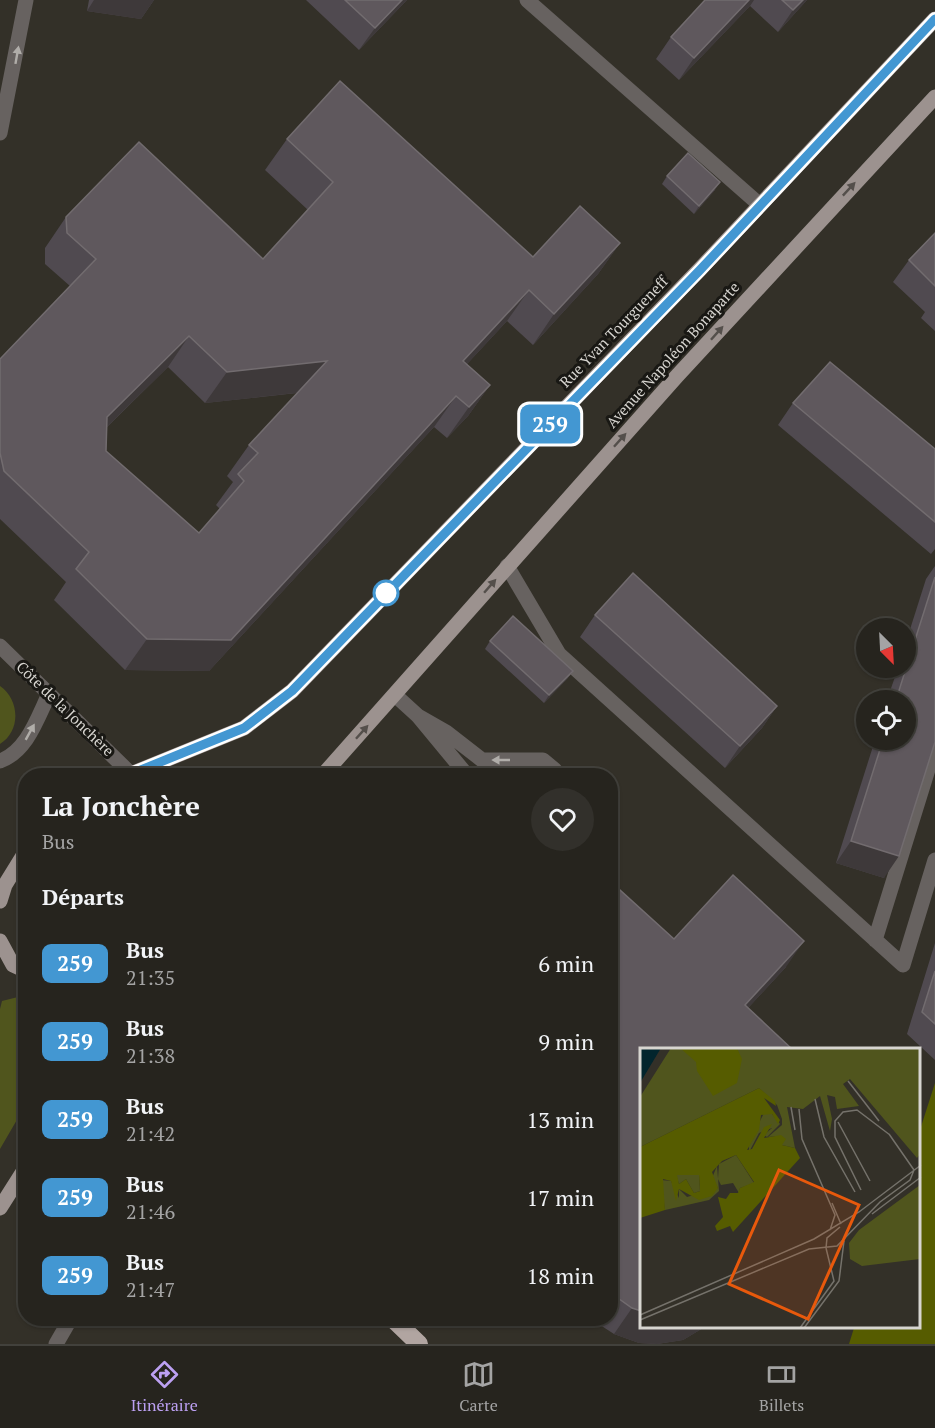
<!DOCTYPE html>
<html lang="fr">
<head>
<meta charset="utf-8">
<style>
	:root { --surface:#26241e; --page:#32302b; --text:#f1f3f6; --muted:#a4a4a4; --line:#42413c; --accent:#bca0f2 }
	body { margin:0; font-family:"PT Serif",serif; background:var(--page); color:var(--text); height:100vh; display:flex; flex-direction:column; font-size:22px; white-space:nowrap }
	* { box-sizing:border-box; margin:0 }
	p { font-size:20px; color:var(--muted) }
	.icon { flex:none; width:33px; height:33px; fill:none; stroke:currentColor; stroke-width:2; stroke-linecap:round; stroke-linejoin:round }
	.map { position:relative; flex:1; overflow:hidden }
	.panel { position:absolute; left:18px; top:768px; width:600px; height:558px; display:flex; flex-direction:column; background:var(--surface); border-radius:24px; box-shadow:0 2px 4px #0004,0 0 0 2px var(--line) }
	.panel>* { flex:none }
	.badge { padding:0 12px; border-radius:9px; font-size:21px; line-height:39px }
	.needle { width:39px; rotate:156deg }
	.fabs { position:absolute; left:856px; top:618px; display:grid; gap:12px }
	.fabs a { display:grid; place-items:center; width:60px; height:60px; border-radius:50%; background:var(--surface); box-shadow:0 2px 4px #0004,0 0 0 2px var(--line); font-size:30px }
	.map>.badge { position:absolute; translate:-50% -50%; box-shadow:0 0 0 3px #fff }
	h2 { padding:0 24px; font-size:22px; line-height:54px }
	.round { display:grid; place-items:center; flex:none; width:63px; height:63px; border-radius:32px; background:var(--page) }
	.overview { display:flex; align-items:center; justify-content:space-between; height:102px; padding:0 24px }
	h1 { font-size:28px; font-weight:600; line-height:45px }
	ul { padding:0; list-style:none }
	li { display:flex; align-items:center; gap:18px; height:78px; padding:0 24px }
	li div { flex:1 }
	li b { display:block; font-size:22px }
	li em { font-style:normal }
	li .badge { min-width:66px; font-weight:700; text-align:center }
	.tabs { display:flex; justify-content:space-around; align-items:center; height:84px; border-top:2px solid var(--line); background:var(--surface); font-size:16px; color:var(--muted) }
	.tabs a { display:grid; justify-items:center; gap:3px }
	.tabs .active { color:var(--accent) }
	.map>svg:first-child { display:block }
	.green { fill:#50551d }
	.forest { fill:#565c00 }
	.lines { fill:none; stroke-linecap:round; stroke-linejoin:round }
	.service { stroke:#676260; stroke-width:15 }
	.minor { stroke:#676260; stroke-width:15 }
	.tertiary { stroke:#676260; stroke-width:15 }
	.primary { stroke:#9c928f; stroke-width:15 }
	.motorway { stroke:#b1a5a1; stroke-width:18 }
	.wall { fill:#504a50; fill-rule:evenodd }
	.shaded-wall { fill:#3e393a }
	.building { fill:#5f585d; stroke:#726c6f; stroke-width:1.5; fill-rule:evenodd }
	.oneway { fill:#b0ada9 }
	.oneway2 { fill:#544f4b }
	.line-casing { stroke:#fff; stroke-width:14 }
	.line { stroke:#4397d2; stroke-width:9 }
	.stop-dot { fill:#fff; stroke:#4397d2; stroke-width:3 }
	.labels { text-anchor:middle; stroke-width:6; stroke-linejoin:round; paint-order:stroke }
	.street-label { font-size:15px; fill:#d7d5d0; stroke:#191814 }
	.inset-road { fill:none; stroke:#75726b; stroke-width:1.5 }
	.view { fill:#e8590c; fill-opacity:0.15; stroke:#e8590c; stroke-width:3 }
	.inset-edge { fill:none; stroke:#d7d5d0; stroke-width:3 }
</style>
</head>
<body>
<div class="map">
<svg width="935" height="1344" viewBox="0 0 935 1344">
	<rect width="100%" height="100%" fill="#333028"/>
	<!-- green -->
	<path class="green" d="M0,686C20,700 21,731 0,744Z
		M22,996L26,998L25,1106L0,1149V1009L2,1001Z"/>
	<!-- forest -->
	<path class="forest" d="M935,1083V1344H849L854,1328H918L919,1133Z"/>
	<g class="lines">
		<!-- service -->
		<path class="service" d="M527,0L760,205
			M395,695L418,716L466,774L483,776
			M418,716L446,732L482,760H543L555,770
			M56,1344L71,1318"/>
		<!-- minor -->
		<path class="minor" d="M507,566L559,654L903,965L935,860
			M875,940L935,747"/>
		<!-- tertiary -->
		<path class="tertiary" d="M0,133L26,0
			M0,646L130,773
			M0,761C27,751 37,719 49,694"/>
		<!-- primary -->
		<path class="primary" d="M126,776L244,728L292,691L700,269L935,19
			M322,776L677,376L935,97
			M0,901L5,885L26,851
			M0,941L13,965L26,971
			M0,1208L26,1167"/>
		<!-- motorway -->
		<path class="motorway" d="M392,1318L419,1344"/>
	</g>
	<!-- wall -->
	<path class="wall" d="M89,0H154L141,19L87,11Z
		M306,0H407L359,50Z
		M705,0H807L778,32L750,6L679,80L656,59L671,37Z
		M287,139L533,257L620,243L598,274L533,345L507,321L467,364L490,385L468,416L447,438L434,427L209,671L125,670L54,600L66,582L0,519V359L70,286L45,264V248L66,217L263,259L308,210L265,170ZM168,367L205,403L297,393L249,445L227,476L233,482L216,505L220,509L199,533L106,451L107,427Z
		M667,176L715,190L694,214L662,184Z
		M935,233V331L921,318L925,312L893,282L909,260Z
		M793,403L935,449V549L931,554L778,425Z
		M935,566V742L884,878L836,863L875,740H906V700H887L898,668H906V642L926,579Z
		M595,615L777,706L762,728L725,768L580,637Z
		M490,641L573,671L567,679L544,703L485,649Z
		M610,881L674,939L786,967L748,1008L641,1050V1328H703L683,1340L657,1344L639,1343L614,1334L597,1323L594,1318H610Z
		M935,943V1060L907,1034Z"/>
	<!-- shaded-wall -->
	<path class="shaded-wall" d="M94,0H154L141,19L87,11Z
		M402,0H407L359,50L375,28Z
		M749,0H754L750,6L679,80L694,58Z
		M803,0H807L778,32L793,10Z
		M720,182L715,190L694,214L699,206Z
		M620,243L598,274L533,345L554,314Z
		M529,290L507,321L441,392L463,361Z
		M189,336L168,367L85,448L107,417Z
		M327,361L305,392L205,403L227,372Z
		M490,385L468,416L447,438L469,407Z
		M456,396L434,427L209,671L125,670L147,639Z
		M573,671L567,679L544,703L549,695Z
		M777,706L762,728L725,768L740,746Z
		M851,841L899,856L884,878L836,863Z
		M804,941L786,967L727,1031L745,1005Z
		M632,1308L641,1311V1328H703L683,1340L657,1344L639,1343L614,1334Z"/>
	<!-- building -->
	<path class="building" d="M345,0H402L375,28Z
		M705,0H749L694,58L671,37Z
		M782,0H803L793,10Z
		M340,81L533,257L580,206L620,243L554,314L529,290L463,361L490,385L469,407L456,396L231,640L147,639L76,569L89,552L4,471L0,453V359L96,259L67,233L66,217L139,142L263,259L333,182L287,139ZM189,336L227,372L327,361L249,445L258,453L238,474L244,481L199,533L106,451L107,417Z
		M688,153L720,182L699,206L667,176Z
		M935,233V286L909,260Z
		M830,362L935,449V522L793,403Z
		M633,573L777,706L740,746L595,615Z
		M935,577V742L899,856L851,841L883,740H906V700H896Z
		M513,616L573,671L549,695L490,641Z
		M492,771L497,776H488Z
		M733,875L804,941L745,1005L793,1050H641V1311L632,1308L615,1296L610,1291V881L674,939Z
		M935,971V1024L922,1012Z"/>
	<!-- one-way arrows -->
	<defs><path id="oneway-solid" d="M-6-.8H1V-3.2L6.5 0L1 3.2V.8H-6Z" transform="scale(1.5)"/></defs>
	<g class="oneway">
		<use href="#oneway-solid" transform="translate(17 55) rotate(-80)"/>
		<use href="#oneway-solid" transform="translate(30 732) rotate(-61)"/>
		<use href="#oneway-solid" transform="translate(501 760) rotate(180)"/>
	</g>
	<g class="oneway2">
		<use href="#oneway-solid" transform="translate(849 189) rotate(-47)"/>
		<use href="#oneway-solid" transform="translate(717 333) rotate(-48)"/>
		<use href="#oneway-solid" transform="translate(620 440) rotate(-48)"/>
		<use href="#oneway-solid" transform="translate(490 586) rotate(-49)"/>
		<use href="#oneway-solid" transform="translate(362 732) rotate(-48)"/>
	</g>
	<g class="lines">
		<!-- line casing -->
		<g class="line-casing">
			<path id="line" d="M126,776L244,728L292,691L700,270L935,19"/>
		</g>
		<!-- line -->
		<use href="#line" class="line"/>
	</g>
	<!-- markers -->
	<circle class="stop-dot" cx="386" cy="593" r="12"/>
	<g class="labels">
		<!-- street labels -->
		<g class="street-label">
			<text transform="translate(614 332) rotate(-46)" y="5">Rue Yvan Tourgueneff</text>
			<text transform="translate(673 355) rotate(-48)" y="5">Avenue Napoléon Bonaparte</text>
			<text transform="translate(65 709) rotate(44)" y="5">Côte de la Jonchère</text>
		</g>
	</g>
	<!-- overview -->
	<g transform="translate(640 1048)">
		<rect width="280" height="280" fill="#333028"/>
		<path d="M31,0H280V106L277,110L210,31L203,36L219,58L197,61L195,49L187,47L192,71L190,83L180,48L163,61L147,59L155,100L142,97L137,88L128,89L142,77V71L137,57L119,40L0,99V49ZM124,65L132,66L140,76L127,89L124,87L132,80L119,85L109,104V95ZM96,107L114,135L100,140L99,145L93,135L81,137L78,131L79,116ZM77,118L79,143L69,152L25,162L21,132L31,133L39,150V141L47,149L78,140L72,130ZM36,127H59L60,143L54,145L46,131L39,136ZM280,137V211L222,218L210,211L209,195L219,182Z" fill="#50551d"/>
		<path d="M40,0H97L102,11L97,35L73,48L57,23L56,14ZM119,40L135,53L136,58L124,50L140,72L138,76L132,66L121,67L119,82L107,102L112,101L124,79L132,76L124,90L141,87L146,91L142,97L155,100L160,110L93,184L90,178L77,183L75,178L83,169L78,149L86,151L90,145H98L100,140L114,134L96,107L82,113L72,124L78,140L72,148L59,152L39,141L36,153L31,133L23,131L25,162L0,170V99ZM37,127H59L60,143L54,145L46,131L39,136Z" fill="#565c00" fill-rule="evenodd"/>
		<path d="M0,0H21L0,35Z" fill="#02252d"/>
		<path class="inset-road" d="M208,33L239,73M175,51L184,89L215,144M151,59L155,82M159,61L162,91L195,167L190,182M198,74L230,133M249,86L274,122M221,142L195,89V73L203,64L217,62L250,87M192,155L201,176M232,166L281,129M186,200L187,190L200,179M0,267L174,191L219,164L281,117M0,272L169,201L197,198L240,154L270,132L274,122M160,280L194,233L186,200M164,280L199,233L204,193"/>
		<path class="view" d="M139,122L219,157L168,271L89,236Z"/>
		<rect width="280" height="280" class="inset-edge"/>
	</g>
</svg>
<div class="fabs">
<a><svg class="needle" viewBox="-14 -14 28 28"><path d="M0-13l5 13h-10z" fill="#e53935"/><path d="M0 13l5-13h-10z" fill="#a4a4a4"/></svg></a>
<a><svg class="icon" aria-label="locate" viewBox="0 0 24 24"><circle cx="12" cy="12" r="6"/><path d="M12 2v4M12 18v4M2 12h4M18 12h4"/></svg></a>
</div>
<b class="badge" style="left:550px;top:424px;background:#4397d2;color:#fff">259</b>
<section class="panel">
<div class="overview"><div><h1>La Jonchère</h1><p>Bus</p></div><a class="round"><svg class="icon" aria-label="heart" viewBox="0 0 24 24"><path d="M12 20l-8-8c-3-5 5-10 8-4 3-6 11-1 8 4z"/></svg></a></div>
<h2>Départs</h2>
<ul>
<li><span class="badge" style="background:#4397d2;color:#fff">259</span><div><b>Bus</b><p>21:35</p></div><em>6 min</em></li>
<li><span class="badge" style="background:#4397d2;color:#fff">259</span><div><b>Bus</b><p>21:38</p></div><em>9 min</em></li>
<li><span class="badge" style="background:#4397d2;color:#fff">259</span><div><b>Bus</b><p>21:42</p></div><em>13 min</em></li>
<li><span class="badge" style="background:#4397d2;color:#fff">259</span><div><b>Bus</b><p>21:46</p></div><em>17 min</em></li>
<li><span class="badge" style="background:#4397d2;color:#fff">259</span><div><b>Bus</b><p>21:47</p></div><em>18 min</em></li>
</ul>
</section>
</div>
<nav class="tabs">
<a class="active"><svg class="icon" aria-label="directions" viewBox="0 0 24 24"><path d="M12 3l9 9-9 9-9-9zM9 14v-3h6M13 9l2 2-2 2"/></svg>Itinéraire</a>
<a><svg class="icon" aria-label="map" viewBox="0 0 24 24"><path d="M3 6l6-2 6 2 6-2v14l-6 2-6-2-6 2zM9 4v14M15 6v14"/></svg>Carte</a>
<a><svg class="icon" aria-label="tickets" viewBox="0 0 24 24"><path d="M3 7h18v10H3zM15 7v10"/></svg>Billets</a>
</nav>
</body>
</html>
